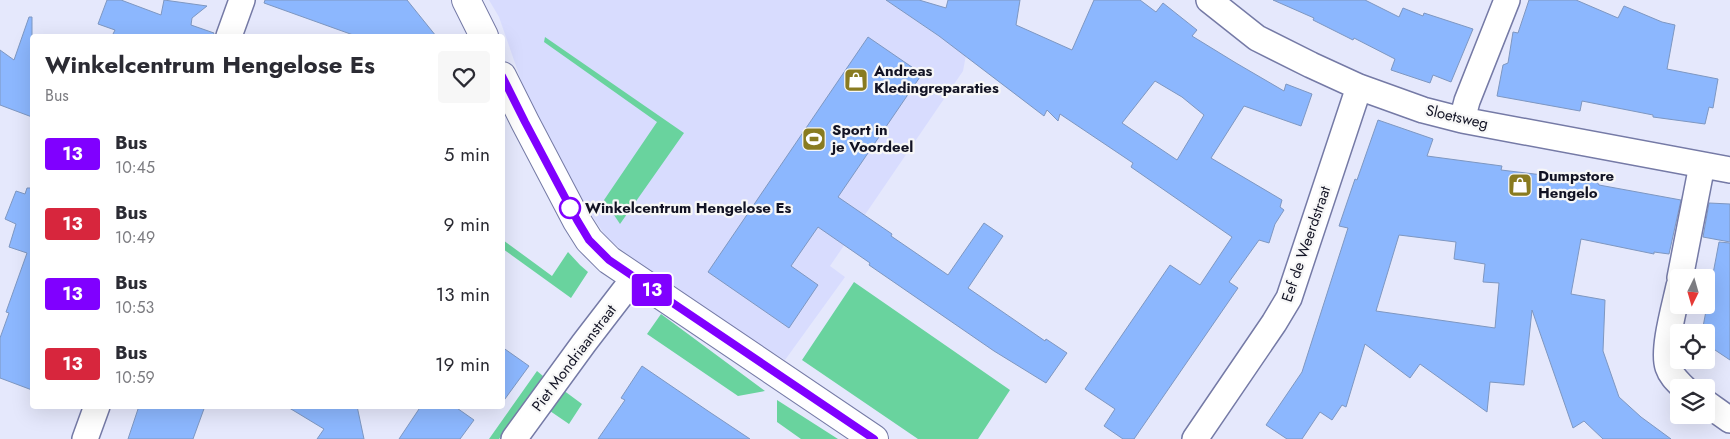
<!DOCTYPE html>
<html lang="en">
<head>
<meta charset="utf-8">
<style>
	:root { --surface:#fff; --page:#f7f7f7; --text:#2b2b33; --muted:#7c7c81 }
	body { margin:0; font-family:Jost,sans-serif; background:var(--page); color:var(--text); height:100vh; display:flex; flex-direction:column; font-size:19px; white-space:nowrap }
	* { box-sizing:border-box; margin:0 }
	p { font-size:16px; color:var(--muted) }
	.icon { flex:none; width:28px; height:28px; fill:none; stroke:currentColor; stroke-width:2; stroke-linecap:round; stroke-linejoin:round }
	.map { position:relative; flex:1; overflow:hidden }
	.details { position:absolute; left:30px; top:34px; width:475px; height:375px; display:flex; flex-direction:column; background:var(--surface); border-radius:5px; box-shadow:0 5px 20px #0002 }
	.details>* { flex:none }
	.badge { padding:0 10px; border-radius:4px; font-size:18px; line-height:32px }
	.needle { width:32px; rotate:185deg }
	.buttons { position:absolute; left:1670px; top:269px; display:grid; gap:10px }
	.buttons a { display:grid; place-items:center; width:45px; height:45px; border-radius:5px; background:var(--surface); box-shadow:0 5px 20px #0002; font-size:25px }
	.map>.badge { position:absolute; translate:-50% -50%; box-shadow:0 0 0 2px #fff }
	.round { display:grid; place-items:center; flex:none; width:52px; height:52px; border-radius:5px; background:var(--page) }
	.overview { display:flex; align-items:center; justify-content:space-between; height:85px; padding:0 15px }
	h1 { font-size:24px; font-weight:700; line-height:38px }
	ul { padding:0; list-style:none }
	li { display:flex; align-items:center; gap:15px; height:70px; padding:0 15px }
	li div { flex:1 }
	li b { display:block; font-size:19px }
	li em { font-style:normal }
	li .badge { min-width:55px; font-weight:700; text-align:center }
	.map>svg:first-child { display:block }
	.built { fill:#d8dcfe }
	.green { fill:#69d39e }
	.building { fill:#8cb7fe; stroke:#7e97c1; fill-rule:evenodd }
	.lines { fill:none; stroke-linecap:round; stroke-linejoin:round }
	.minor-casing { stroke:#757aa6; stroke-width:28 }
	.tertiary-casing { stroke:#757aa6; stroke-width:30 }
	.minor { stroke:#fff; stroke-width:25 }
	.tertiary { stroke:#fff; stroke-width:28 }
	.line-casing { stroke:#fff; stroke-width:11 }
	.line { stroke:#8000ff; stroke-width:8 }
	.stop-dot { fill:#fff; stroke:#8000ff; stroke-width:2.5 }
	.labels { text-anchor:middle; stroke-width:4.5; stroke-linejoin:round; paint-order:stroke }
	.poi-label { font-size:15px; font-weight:bold; fill:#121324; stroke:#f7f7f7; text-anchor:start }
	.street-label { font-size:15px; fill:#121324; stroke:#f7f7f7 }
	.stop-label { font-size:15px; font-weight:bold; fill:#121324; stroke:#f7f7f7; text-anchor:start }
</style>
</head>
<body>
<div class="map">
<svg width="1730" height="439" viewBox="0 0 1730 439">
	<rect width="100%" height="100%" fill="#e5e8fc"/>
	<!-- built -->
	<path class="built" d="M489,0H886L966,55L963,71L830,266L845,277L785,360L736,330L633,259L607,238L586,207L524,89L499,17Z"/>
	<!-- green -->
	<path class="green" d="M545,37L684,133L620,224L604,200L657,122L544,42Z
		M503,240L552,276L568,252L580,265L588,272L571,298L503,249Z
		M854,282L1010,390L978,439H918L802,360Z
		M661,314L765,391L738,396L647,334Z
		M537,371L543,376L499,439H489Z
		M563,390L582,404L569,424L550,411V409Z
		M777,400L838,439H801L777,422Z"/>
	<!-- building -->
	<path class="building" d="M107,0H121L161,15L164,0L207,6L192,18L191,25L214,33L213,36H112L115,30L98,24Z
		M265,0H407L436,36H356L264,3Z
		M886,0H919L946,8L948,0H1020L1016,25L1072,50L1094,0H1140L1156,12L1163,3L1197,30L1192,36L1236,63L1284,91L1286,84L1312,94L1301,126L1244,106L1211,158L1282,200L1280,207L1284,210L1275,224L1269,243L1259,240L1229,282L1238,288L1134,439H1123L1104,426L1115,409L1085,389L1170,265L1200,285L1232,237L1131,167L1133,163L1060,114L1058,121L1047,110L1044,116L939,36ZM1155,81L1182,97L1204,115L1177,160L1122,123Z
		M1273,0H1365L1399,17L1403,8L1423,16L1424,13L1473,29L1451,82L1433,75L1430,83L1391,70L1395,59L1354,38L1353,40L1313,20L1314,18Z
		M1529,0H1576L1618,18L1624,6L1662,22L1675,25L1667,69L1718,79L1713,108L1709,107L1705,124L1653,117V115L1582,101L1580,111L1497,96L1503,65L1508,63L1513,32L1518,33Z
		M29,17H32V117L0,105V50L14,60Z
		M868,37L922,74L838,197L892,234L891,236L948,275L984,223L1003,236L968,288L1045,341L1046,339L1067,353L1046,383L994,351L869,265L870,263L818,227L791,266L818,285L789,328L708,272Z
		M1378,120L1433,139L1427,156L1502,166L1501,170L1568,178L1588,183L1595,179L1599,185L1681,200L1669,254L1654,252V254L1581,239L1571,294L1605,300L1603,351L1619,397L1641,417L1671,439H1603L1584,421L1573,428L1532,310L1524,385L1490,382L1487,412L1420,364L1410,378L1365,344L1346,407L1342,405L1332,420L1320,412L1302,439H1287L1266,425L1302,372L1348,228L1339,226L1355,179L1357,180ZM1399,235L1456,242L1454,259L1485,264L1483,282L1499,283L1495,328L1376,311Z
		M27,188H32V390L0,378V338L9,313L6,312L27,253L9,247L16,224L5,219L16,191L25,194Z
		M1709,203L1730,204V242L1703,237Z
		M1719,242L1730,243V360L1706,344V332H1702Z
		M502,347L529,366L502,403Z
		M642,366L708,411L750,439H598L625,400L621,398Z
		M139,406H205L193,439H128Z
		M286,406H357L364,439H317L324,429Z
		M421,406H454L474,420L460,439H399Z"/>
	<g class="lines">
		<!-- minor casing -->
		<g class="minor-casing">
			<path id="minor" d="M1209,0L1257,38L1311,65L1359,87L1423,110L1462,120L1730,170
				M229,36L242,0
				M1462,120L1467,101L1507,0
				M1680,278L1702,165
				M1679,286C1675,305 1662,350 1668,367C1671,376 1677,381 1684,388
				M1706,403L1730,420
				M85,439L97,406
				M514,439L584,343L634,278
				M1195,439L1274,323L1289,298L1359,87"/>
		</g>
		<!-- tertiary casing -->
		<g class="tertiary-casing">
			<path id="tertiary" d="M466,0L484,36
				M502,76L525,122L577,221L589,240L609,260L874,439"/>
		</g>
		<!-- minor -->
		<use href="#minor" class="minor"/>
		<!-- tertiary -->
		<use href="#tertiary" class="tertiary"/>
	</g>
	<g class="lines">
		<!-- line casing -->
		<g class="line-casing">
			<path id="line" d="M502,76L525,122L577,220L589,240L609,260L874,439"/>
		</g>
		<!-- line -->
		<use href="#line" class="line"/>
	</g>
	<!-- icons -->
	<defs>
		<g id="shop-square" transform="scale(1.25)"><rect x="-9" y="-9" width="18" height="18" rx="4" fill="#897b20" stroke="#f7f7f7"/><path d="M-5-2.5h2.3a2.7 3.5 0 0 1 5.4 0H5L5.5 6h-11ZM-1.5-2.5h3a1.5 2.3 0 0 0-3 0Z" fill="#fff"/></g>
		<g id="stadium-square" transform="scale(1.25)"><rect x="-9" y="-9" width="18" height="18" rx="4" fill="#897b20" stroke="#f7f7f7"/><path d="M0-5a6.5 5 0 1 0 0 10a6.5 5 0 1 0 0-10ZM-3.5-1.8h7v3.6h-7Z" fill="#fff"/></g>
	</defs>
	<g fill-rule="evenodd">
		<use href="#shop-square" x="856" y="80"/>
		<use href="#stadium-square" x="814" y="139"/>
		<use href="#shop-square" x="1520" y="185"/>
	</g>
	<!-- markers -->
	<circle class="stop-dot" cx="570" cy="208" r="10"/>
	<g class="labels">
		<!-- poi labels -->
		<g class="poi-label">
			<text x="874" y="76">Andreas<tspan x="874" dy="17">Kledingreparaties</tspan></text>
			<text x="832" y="135">Sport in<tspan x="832" dy="17">je Voordeel</tspan></text>
			<text x="1538" y="181">Dumpstore<tspan x="1538" dy="17">Hengelo</tspan></text>
		</g>
		<!-- street labels -->
		<g class="street-label">
			<text transform="translate(1457 117) rotate(13)" y="5">Sloetsweg</text>
			<text transform="translate(1306 244) rotate(-71)" y="5">Eef de Weerdstraat</text>
			<text transform="translate(574 358) rotate(-53)" y="5">Piet Mondriaanstraat</text>
		</g>
		<!-- stop labels -->
		<g class="stop-label">
			<text x="585" y="213">Winkelcentrum Hengelose Es</text>
		</g>
	</g>
</svg>
<div class="buttons">
<a><svg class="needle" viewBox="-14 -14 28 28"><path d="M0-13l5 13h-10z" fill="#e53935"/><path d="M0 13l5-13h-10z" fill="#7c7c81"/></svg></a>
<a><svg class="icon" aria-label="locate" viewBox="0 0 24 24"><circle cx="12" cy="12" r="6"/><path d="M12 2v4M12 18v4M2 12h4M18 12h4"/></svg></a>
<a><svg class="icon" aria-label="layers" viewBox="0 0 24 24"><path d="M12 4l9 5-9 5-9-5zM3 14l9 5 9-5"/></svg></a>
</div>
<b class="badge" style="left:652px;top:290px;background:#8000ff;color:#fff">13</b>
<section class="details">
<div class="overview"><div><h1>Winkelcentrum Hengelose Es</h1><p>Bus</p></div><a class="round"><svg class="icon" aria-label="heart" viewBox="0 0 24 24"><path d="M12 20l-8-8c-3-5 5-10 8-4 3-6 11-1 8 4z"/></svg></a></div>
<ul>
<li><span class="badge" style="background:#8000ff;color:#fff">13</span><div><b>Bus</b><p>10:45</p></div><em>5 min</em></li>
<li><span class="badge" style="background:#d7263d;color:#fff">13</span><div><b>Bus</b><p>10:49</p></div><em>9 min</em></li>
<li><span class="badge" style="background:#8000ff;color:#fff">13</span><div><b>Bus</b><p>10:53</p></div><em>13 min</em></li>
<li><span class="badge" style="background:#d7263d;color:#fff">13</span><div><b>Bus</b><p>10:59</p></div><em>19 min</em></li>
</ul>
</section>
</div>
</body>
</html>
